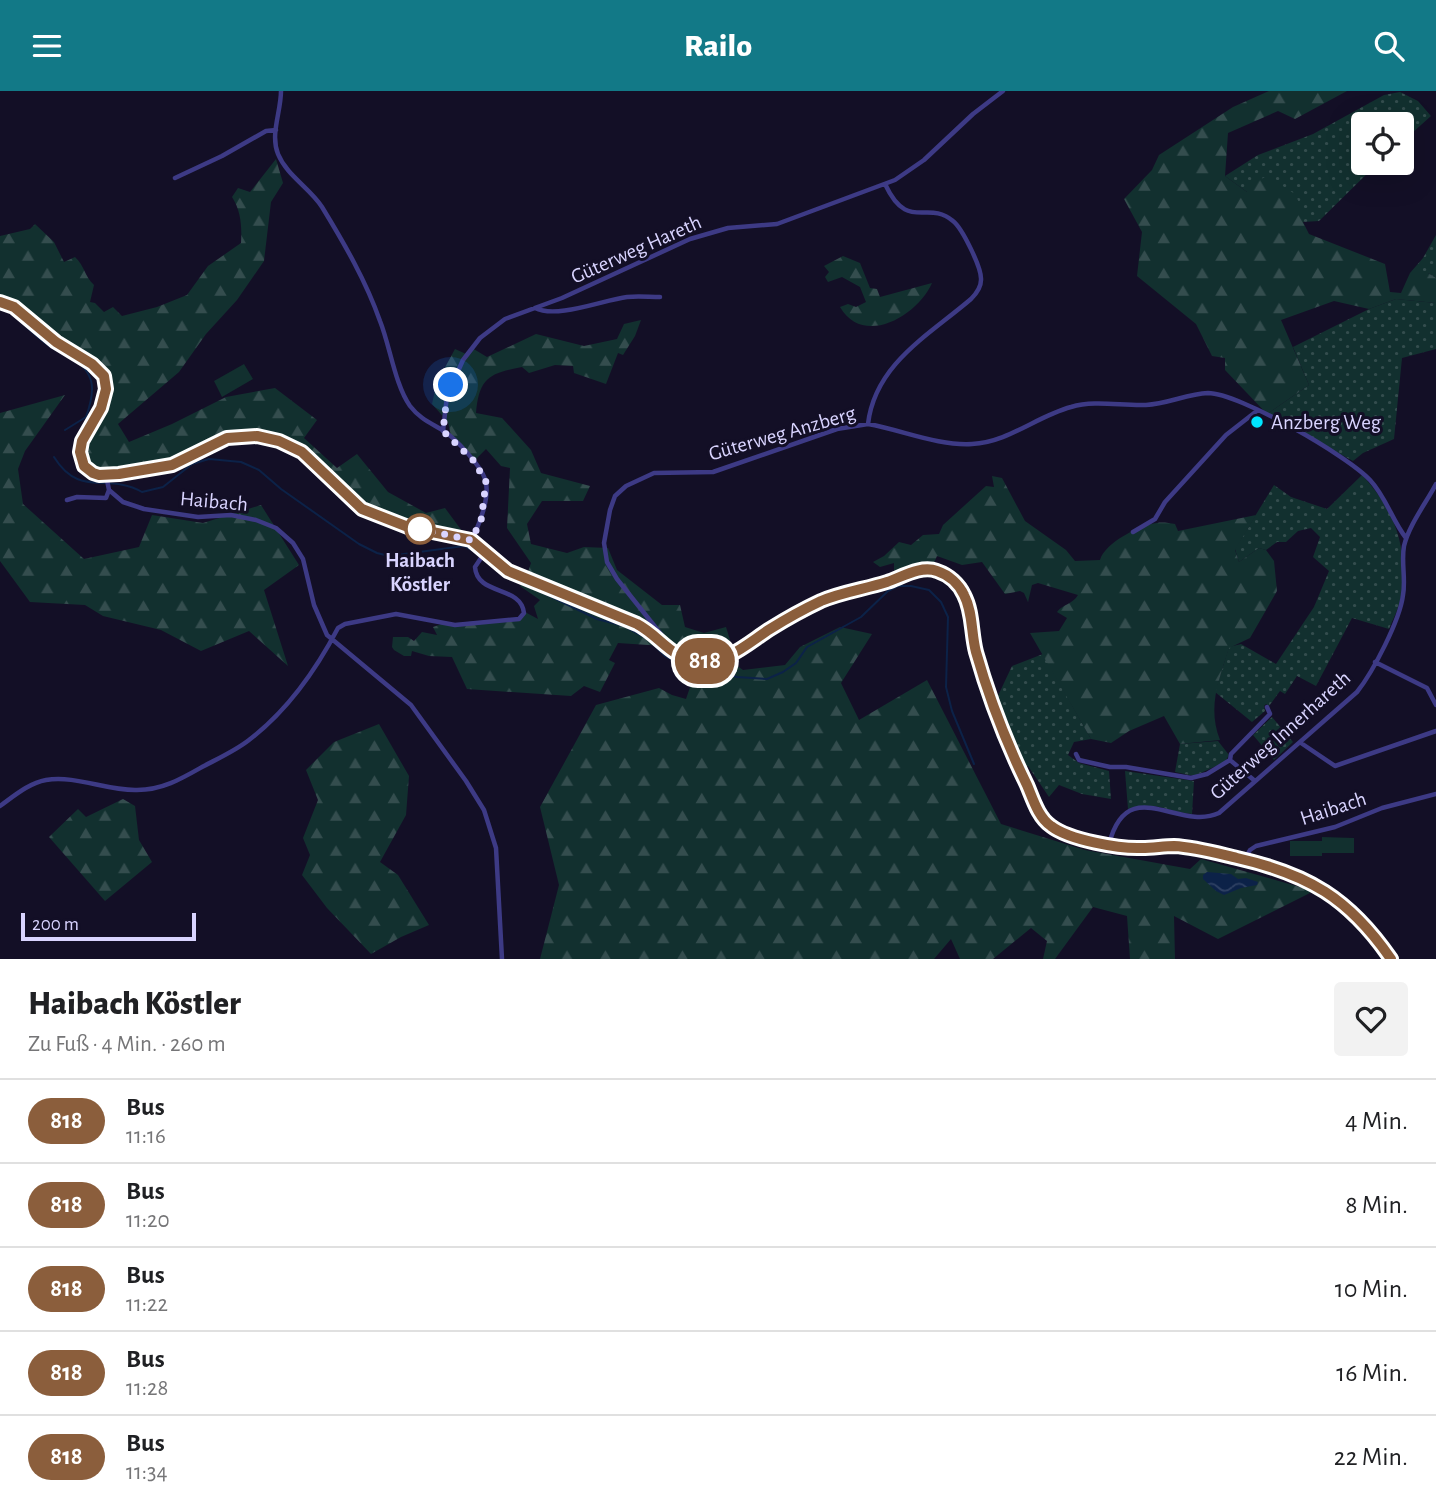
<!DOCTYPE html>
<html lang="de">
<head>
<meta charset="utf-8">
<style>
	:root { --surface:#fff; --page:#f2f2f2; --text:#202124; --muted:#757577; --line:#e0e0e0; --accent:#127987 }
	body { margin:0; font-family:"Alegreya Sans",sans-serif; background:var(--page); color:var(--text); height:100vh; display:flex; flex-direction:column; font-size:26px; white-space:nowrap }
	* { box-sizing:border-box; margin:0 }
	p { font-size:23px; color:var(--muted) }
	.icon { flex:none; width:38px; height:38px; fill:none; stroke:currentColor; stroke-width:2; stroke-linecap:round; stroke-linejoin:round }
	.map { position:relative; height:868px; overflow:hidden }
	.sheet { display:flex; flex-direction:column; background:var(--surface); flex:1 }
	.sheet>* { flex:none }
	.badge { padding:0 14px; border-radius:23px; font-size:24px; line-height:46px }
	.buttons { position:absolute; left:1351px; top:21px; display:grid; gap:14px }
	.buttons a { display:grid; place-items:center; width:63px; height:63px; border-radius:7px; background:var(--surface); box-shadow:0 7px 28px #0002; font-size:35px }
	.scale { position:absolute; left:21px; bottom:18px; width:175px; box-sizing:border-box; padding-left:7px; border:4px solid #d9d4ff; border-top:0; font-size:19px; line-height:24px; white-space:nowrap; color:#d9d4ff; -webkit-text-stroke:5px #130f26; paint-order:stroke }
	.you { position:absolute; width:35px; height:35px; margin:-18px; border:5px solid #fff; border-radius:50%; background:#1a73e8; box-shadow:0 0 0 10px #1a73e833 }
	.map>.badge { position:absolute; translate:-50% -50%; box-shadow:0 0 0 4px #fff }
	.round { display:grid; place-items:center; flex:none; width:74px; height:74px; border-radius:7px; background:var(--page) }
	.summary { display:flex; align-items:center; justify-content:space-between; height:119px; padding:0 28px }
	h1 { font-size:33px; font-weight:800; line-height:52px }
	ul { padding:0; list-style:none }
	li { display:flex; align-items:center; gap:21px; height:84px; padding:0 28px; border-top:2px solid var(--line) }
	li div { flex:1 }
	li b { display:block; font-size:26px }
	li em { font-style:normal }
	li .badge { min-width:77px; font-weight:700; text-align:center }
	header { display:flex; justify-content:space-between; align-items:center; height:91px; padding:0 28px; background:var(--accent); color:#fff; font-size:32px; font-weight:800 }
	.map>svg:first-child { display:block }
	.grass { fill:url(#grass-dots) }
	.forest { fill:url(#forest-firs) }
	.pitch { fill:#12302f }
	.water { fill:url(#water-waves) }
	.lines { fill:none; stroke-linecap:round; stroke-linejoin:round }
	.stream { stroke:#0c2248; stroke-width:2 }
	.street { stroke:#3d3a85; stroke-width:4.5 }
	.secondary { stroke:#6f6bff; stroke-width:7 }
	.line-casing { stroke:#fff; stroke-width:16 }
	.line { stroke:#8b5e3c; stroke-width:10 }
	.walk { stroke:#d9d4ff; stroke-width:7; stroke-dasharray:0 12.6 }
	.poi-dot { fill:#00e5ff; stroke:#130f26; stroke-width:2.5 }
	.stop-dot { fill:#fff; stroke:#8b5e3c; stroke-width:3.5 }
	.labels { text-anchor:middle; stroke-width:6; stroke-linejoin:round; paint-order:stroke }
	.street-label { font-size:21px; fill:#d9d4ff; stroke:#130f26 }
	.poi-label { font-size:21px; fill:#d9d4ff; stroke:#130f26; text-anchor:start }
	.stop-label { font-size:21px; font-weight:bold; fill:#d9d4ff; stroke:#130f26 }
</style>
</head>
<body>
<header><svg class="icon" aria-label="menu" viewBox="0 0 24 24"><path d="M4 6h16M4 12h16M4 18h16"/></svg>Railo<svg class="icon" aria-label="search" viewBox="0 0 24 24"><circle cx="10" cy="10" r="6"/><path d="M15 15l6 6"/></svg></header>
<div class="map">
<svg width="1436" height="868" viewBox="0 0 1436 868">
	<defs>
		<pattern id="grass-dots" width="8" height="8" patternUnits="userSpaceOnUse" patternTransform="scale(1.75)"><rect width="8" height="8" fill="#12302f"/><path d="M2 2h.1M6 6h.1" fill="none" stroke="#344d4e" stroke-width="1.8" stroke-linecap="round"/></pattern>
		<pattern id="forest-firs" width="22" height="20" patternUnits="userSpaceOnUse" patternTransform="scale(1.75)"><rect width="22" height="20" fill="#12302f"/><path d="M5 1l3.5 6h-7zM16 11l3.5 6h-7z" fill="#344d4e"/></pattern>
		<pattern id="water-waves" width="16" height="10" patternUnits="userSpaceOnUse" patternTransform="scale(1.75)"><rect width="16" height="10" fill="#0c2248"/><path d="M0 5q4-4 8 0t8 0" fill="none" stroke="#2f4163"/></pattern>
	</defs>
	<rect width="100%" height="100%" fill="#130f26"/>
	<!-- grass -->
	<path class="grass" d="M1400,1L1418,10L1431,25L1402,51V33H1363V72H1378L1319,130L1303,131L1247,101L1225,85L1258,64L1313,43L1384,4Z
		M1436,144V187L1428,182H1410L1423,167Z
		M1396,208L1436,212V258L1402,267L1394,348L1363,362L1353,370L1267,323L1309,294L1293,256L1369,218Z
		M1362,384C1395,419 1409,458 1401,506C1399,517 1393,528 1389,538L1352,527L1316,595L1297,585L1285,603L1280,600L1269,615L1266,613L1264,615L1265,620L1252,631L1215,601L1229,556L1241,553L1276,573L1314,516L1329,480L1313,466L1320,446L1311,437L1298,440L1286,451H1277L1266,459L1259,457L1239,471L1235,458L1274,394L1291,406L1327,418Z
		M1043,563L1091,648L1074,651L1068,664L1079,672L1109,680L1111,708L1082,703L1059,694L1049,706L1028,675L1023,677L996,609L1012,575Z
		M1272,626L1293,651L1274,669L1253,644Z
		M1218,650L1229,664L1225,671L1194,685L1175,681L1180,653Z
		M1125,680L1194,690L1192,723C1165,721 1160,710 1128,718Z"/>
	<!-- forest -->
	<path class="forest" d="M1269,0H1347L1295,28L1278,20L1228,42L1225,85L1247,101L1253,92L1267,85L1295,103L1305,124L1303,131L1309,143L1385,173L1390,201L1401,202L1410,182H1428L1436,187V212L1396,208L1369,218L1334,210L1281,229L1309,294L1267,323L1225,279V267L1212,265L1196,233L1137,185L1142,141L1124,108L1152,79L1159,64L1233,16Z
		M276,68L283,92L271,111L264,170L237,209L206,243L179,281L118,333L129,351L172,333L226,306L275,297L317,329L304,347L337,377L357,363L388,401L426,422L445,417L462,440L443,441L415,435L362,415L347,402L317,366L290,348L269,344L232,341L175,370L145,376L101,379L88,369C85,348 94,345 101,327C106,313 108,301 108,287L95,272L62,253L9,210L0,209V145L30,138L35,133L54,151L64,171L75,166C85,175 84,185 94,194L90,211L95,212L104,221L113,216L122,225L157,216L187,204L208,175L241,152C242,135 241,120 232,106L238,97L250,101Z
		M843,165L860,172L870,197L877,198L880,206L932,192C918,224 864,257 840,216L848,213L856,216L866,211L860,196L842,186L828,191L825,186L829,181L824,175Z
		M641,229L635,245L623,264L618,262L606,293L574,282L573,275L555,274L529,282L522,276C489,282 479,287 476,322L502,327L531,359L541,382L590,395L583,410H542L527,433L531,453L567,462L584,456L608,457L617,479L662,514H680L685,536L704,542L726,536L734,562L726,567L743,579L785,574L800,556L840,536L872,543L841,592L859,629L927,589L1001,733L1085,759L1190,778L1201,768L1314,800L1218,848L1174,825L1175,868H1130L1127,825L1093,816L1055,868H1043L1047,850L1031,837L993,868H960L951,848L934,868H540L559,794L540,716L596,614L659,597L672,604L686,608L699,570L663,555L618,552L609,569L615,572L600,601L584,595L571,605L467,598L452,566L429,565L412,560L411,565H404L394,559L392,556L393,546H408L414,550L422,541L437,544L433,536L442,533L519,527L523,520L538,528L534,515L540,509L520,495L526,487L531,472L507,437L510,377L501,375L486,358L474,370L451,345L448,331L432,313L437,291L455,258L466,263L472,257L487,266L536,243L584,255L617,248L624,233Z
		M65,304L25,360L18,378L23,413L84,468L139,456L152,424L203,432L261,414L299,474L264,499L288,575L249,540L201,560L161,539L103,525L85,514L30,511L0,470V322Z
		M992,385L1002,387L1025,430L1066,459L1075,470L1100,469C1105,452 1139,434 1157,432C1162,431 1169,432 1175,433L1178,440L1256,424L1235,459L1239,471L1259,457L1266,459L1274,470L1277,500L1250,547L1229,557C1219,589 1207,616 1220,649L1180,653L1164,625L1129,640L1111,652L1091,648L1030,542L1059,540L1067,527L1057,521C1063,513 1073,513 1078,504L1038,492L1032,494L1028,511L1024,502L1020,500L1005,503L982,471L962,474L937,465L933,474L900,483L894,479V472L880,476L873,471L884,465L899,451L911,454L923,444L939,443L943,434L986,395L994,396Z
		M379,633L409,685L406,724L380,771L398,784L429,834L401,846L371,863L327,817L302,784L310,764L303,747L318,709L306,679L334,651Z
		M123,708L135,715L139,749L152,771L105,810L49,746L78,718L86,726Z"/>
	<!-- pitch -->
	<path class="pitch" d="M244,273L253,288L222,306L214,290Z
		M1322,746L1354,747V762H1322V765H1290V750H1322Z"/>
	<!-- water -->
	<path class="water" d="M1207,781L1231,783L1238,788L1246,787L1258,791L1257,794L1241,797L1224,804L1216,800L1203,788V784Z"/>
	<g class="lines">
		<!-- stream -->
		<path class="stream" d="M0,215L7,218C23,231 37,248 54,258C59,260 65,260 69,264C96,282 96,298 86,326L65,339
			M54,366C80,408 108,381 142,401L163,396L192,373L209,368L241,371L259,379L281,398L359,453L377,462L389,465L464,455L474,460L498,480L597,528L624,535L648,548L665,565L681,574L703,576L737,586L767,588L783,581L796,572L807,556L861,526L888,500L898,495H911L929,499L941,511L948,526L946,596L952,620L974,673"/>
		<!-- street -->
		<path class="street" d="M281,0C281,21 270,43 278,63C287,85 310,97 322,116C344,152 366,190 380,230C390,255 395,294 410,315C420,328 431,332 444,340C456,348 481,375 485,388C491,405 479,435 471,449
			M175,87L222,65L266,40L276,39
			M535,217C557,228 603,209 627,206C638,205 649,206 660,206
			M868,333C875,273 929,244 971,208C976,203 981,197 981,189C982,177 962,137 953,130C927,108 908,142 885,93
			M443,340L447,305L463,269L480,247L505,228L562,207L690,148L728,137L777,133L895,89L924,69L973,23L1003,0
			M106,384L109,399L123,411L144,418L198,426L231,424L256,429L276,437L293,452L303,468L314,514L327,544L411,614L466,690L484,719L496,757L502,868
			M67,409L77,406L106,407L109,399
			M1133,441L1155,428L1165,411L1226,344L1258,319
			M663,554L664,547L617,488L607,471L604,452L610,419L615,405L626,395L654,382L713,381L837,338L868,333C902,339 938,355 972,353C1009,351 1037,325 1071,316C1095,309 1121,315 1146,314C1167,313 1187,303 1208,302C1239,302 1348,365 1370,389C1386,406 1392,429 1406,447
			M1375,571L1427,597L1436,614
			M1301,652L1335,675L1436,640
			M1076,663L1079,669L1110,676H1126L1191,687L1207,683L1230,669
			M1255,690L1230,669L1231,663L1270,623L1267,616
			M0,715C14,705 29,692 46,689C76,684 107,700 137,699C162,699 181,688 202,676C217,668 235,660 249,649C287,620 316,579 338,537L345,533L396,523L455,534L519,528L524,522C521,494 477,505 475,476L485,461
			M1109,753C1128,681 1178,741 1219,722L1357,601C1373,581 1400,529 1403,504C1406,488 1401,471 1404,455C1409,434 1426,412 1436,393
			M1245,768L1250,759L1256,755L1335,736L1382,717L1436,703"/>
		<!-- secondary -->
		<path class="secondary" d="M0,211L14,217L56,251L92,273L104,285L106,298L101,317L82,350L80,361L84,375L93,382L99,384L119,383L172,374L227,347L257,345L279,350L302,361L362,418L408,436L471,449L508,480L637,533C660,545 671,568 699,570C727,573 748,552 770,538C786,528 803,518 821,510C842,501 865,498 887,491C903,486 921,474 937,480C949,483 959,493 964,504C972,519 971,539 975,556C986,604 1006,650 1027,694C1033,708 1038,725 1051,735C1068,749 1120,758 1142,757C1155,757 1167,755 1179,756C1199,756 1218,762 1237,766C1308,783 1349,807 1391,868"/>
	</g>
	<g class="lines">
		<!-- line casing -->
		<g class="line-casing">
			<path id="line" d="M0,211L14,216L56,251L92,273L104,285L106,298L101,317L82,350L80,361L84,375L93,382L99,384L119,383L172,374L227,347L257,345L279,350L302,361L362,418L408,436L471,449L508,480L637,533C660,545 671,568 699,570C727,573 748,552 770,538C786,528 804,518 821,510C842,501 865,498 887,491C902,486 921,474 937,480C949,484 959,493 964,504C973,521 971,542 976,561C989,607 1006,651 1027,694C1033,708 1038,726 1051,735C1069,749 1120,758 1142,757C1153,757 1164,755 1174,755C1195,756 1216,762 1237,767C1308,783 1349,807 1391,868"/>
		</g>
		<!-- line -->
		<use href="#line" class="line"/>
		<!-- walk -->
		<path class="walk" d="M420,438L471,449L481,430L486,391L474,370L443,340L447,305L451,294"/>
	</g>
	<!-- markers -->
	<circle class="poi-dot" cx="1257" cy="331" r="7"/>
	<circle class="stop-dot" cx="420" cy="438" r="14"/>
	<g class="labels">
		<!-- street labels -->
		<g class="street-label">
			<text transform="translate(636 158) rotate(-24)" y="7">Güterweg Hareth</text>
			<text transform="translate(782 342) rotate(-16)" y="7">Güterweg Anzberg</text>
			<text transform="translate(214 410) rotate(5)" y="7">Haibach</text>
			<text transform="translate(1280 644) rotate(-42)" y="7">Güterweg Innerhareth</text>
			<text transform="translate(1333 717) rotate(-18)" y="7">Haibach</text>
		</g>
		<!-- poi labels -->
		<g class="poi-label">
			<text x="1271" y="338">Anzberg Weg</text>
		</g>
		<!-- stop labels -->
		<g class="stop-label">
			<text x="420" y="476">Haibach<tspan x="420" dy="24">Köstler</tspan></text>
		</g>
	</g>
</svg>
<div class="buttons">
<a><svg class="icon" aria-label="locate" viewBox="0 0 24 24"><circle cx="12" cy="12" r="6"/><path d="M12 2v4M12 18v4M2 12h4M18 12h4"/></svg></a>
</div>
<div class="scale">200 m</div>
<div class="you" style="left:451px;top:294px"></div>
<b class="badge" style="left:705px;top:570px;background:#8b5e3c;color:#fff">818</b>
</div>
<section class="sheet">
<div class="summary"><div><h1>Haibach Köstler</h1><p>Zu Fuß · 4 Min. · 260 m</p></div><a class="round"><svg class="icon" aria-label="heart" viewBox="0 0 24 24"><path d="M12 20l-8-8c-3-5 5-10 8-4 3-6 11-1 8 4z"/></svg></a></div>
<ul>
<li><span class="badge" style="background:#8b5e3c;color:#fff">818</span><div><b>Bus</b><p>11:16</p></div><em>4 Min.</em></li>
<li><span class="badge" style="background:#8b5e3c;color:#fff">818</span><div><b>Bus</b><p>11:20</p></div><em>8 Min.</em></li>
<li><span class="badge" style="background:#8b5e3c;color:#fff">818</span><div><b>Bus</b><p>11:22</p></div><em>10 Min.</em></li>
<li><span class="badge" style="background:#8b5e3c;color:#fff">818</span><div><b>Bus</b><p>11:28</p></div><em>16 Min.</em></li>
<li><span class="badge" style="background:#8b5e3c;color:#fff">818</span><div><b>Bus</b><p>11:34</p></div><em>22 Min.</em></li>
</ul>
</section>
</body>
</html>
